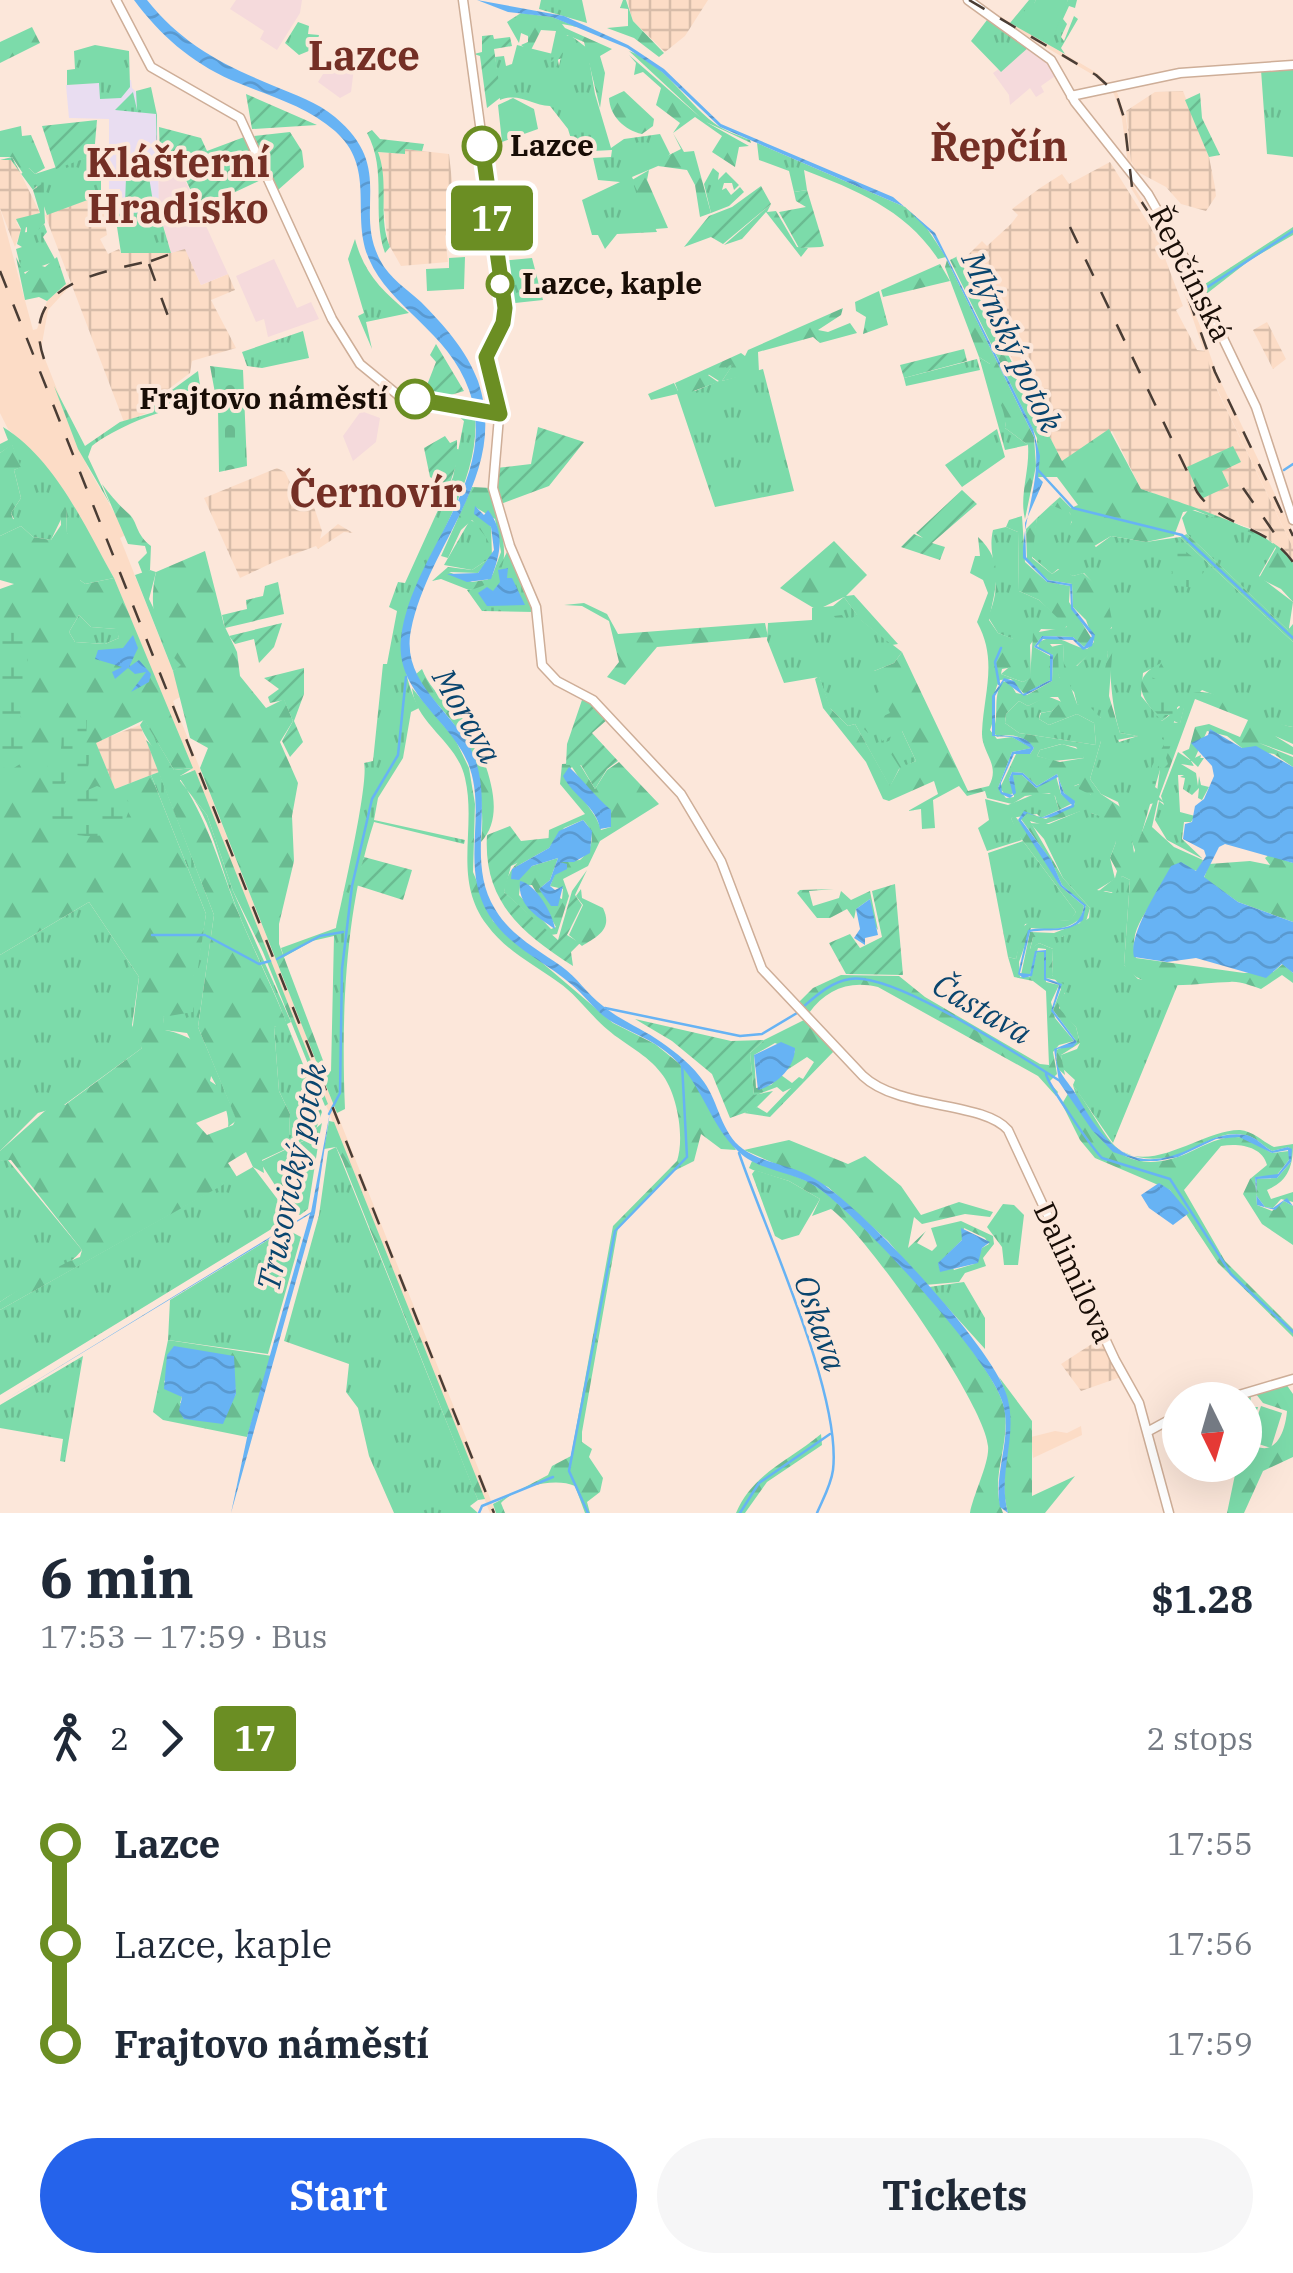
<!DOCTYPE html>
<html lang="en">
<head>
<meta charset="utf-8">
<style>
	:root { --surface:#fff; --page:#f6f6f7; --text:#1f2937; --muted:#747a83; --accent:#2563eb }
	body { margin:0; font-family:"IBM Plex Serif",serif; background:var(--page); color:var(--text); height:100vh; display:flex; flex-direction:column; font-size:38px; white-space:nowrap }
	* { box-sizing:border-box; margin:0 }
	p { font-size:32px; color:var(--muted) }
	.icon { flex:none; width:55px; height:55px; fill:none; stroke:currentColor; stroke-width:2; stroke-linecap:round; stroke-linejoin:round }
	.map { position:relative; height:1513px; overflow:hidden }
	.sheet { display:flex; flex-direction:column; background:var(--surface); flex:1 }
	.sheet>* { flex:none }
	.badge { padding:0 20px; border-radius:8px; font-size:35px; line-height:65px }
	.needle { width:65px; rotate:175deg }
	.controls { position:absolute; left:1162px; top:1382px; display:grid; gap:20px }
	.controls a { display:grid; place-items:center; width:100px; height:100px; border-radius:50%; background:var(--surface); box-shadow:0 10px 40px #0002; font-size:50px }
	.map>.badge { position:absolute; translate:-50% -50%; box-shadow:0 0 0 5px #fff }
	.legs { display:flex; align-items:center; gap:15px; height:110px; padding:0 40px; font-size:32px }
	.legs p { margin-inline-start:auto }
	.head { display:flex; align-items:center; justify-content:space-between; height:170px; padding:0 40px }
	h1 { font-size:55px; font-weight:700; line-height:75px }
	.primary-button { display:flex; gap:20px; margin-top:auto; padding:20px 40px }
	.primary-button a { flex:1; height:115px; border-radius:60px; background:var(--accent); color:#fff; font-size:40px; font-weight:700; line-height:115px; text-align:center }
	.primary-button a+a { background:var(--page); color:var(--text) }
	ul { padding:0 40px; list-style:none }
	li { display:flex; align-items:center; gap:35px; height:100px; font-size:38px }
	li i { display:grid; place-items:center; width:15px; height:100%; margin:0 12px; background:currentColor }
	li i::after { content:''; width:25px; height:25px; margin:-12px; border:8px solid; border-radius:50%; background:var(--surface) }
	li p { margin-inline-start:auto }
	li:first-child i { background:linear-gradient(#0000 50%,currentColor 0) }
	li:last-child i { background:linear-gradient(currentColor 50%,#0000 0) }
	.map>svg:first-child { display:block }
	.built { fill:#fcdcc6 }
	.industrial { fill:url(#industrial-grid) }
	.education { fill:#f5dadc }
	.medical { fill:#e9ddf1 }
	.grass { fill:url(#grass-tufts); fill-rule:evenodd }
	.forest { fill:url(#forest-firs); fill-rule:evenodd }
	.wetland { fill:url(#wetland-marsh) }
	.cemetery { fill:url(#cemetery-stones) }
	.garden { fill:url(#garden-furrows) }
	.pitch { fill:#7cdbaa }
	.water { fill:url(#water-waves) }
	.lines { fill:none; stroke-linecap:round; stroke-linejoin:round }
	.stream { stroke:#67b3f4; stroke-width:2.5 }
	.secondary-casing { stroke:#ceae98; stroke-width:11 }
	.secondary { stroke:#fff; stroke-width:8 }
	.rail { stroke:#4a3d35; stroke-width:2.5; stroke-dasharray:18 18; stroke-linecap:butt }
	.line-1-casing { stroke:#fff; stroke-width:22 }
	.line-1 { stroke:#6b8e23; stroke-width:15 }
	.stop-1-dot { fill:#fff; stroke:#6b8e23; stroke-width:5 }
	.labels { text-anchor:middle; stroke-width:8; stroke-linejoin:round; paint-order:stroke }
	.stop-label { font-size:30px; font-weight:bold; fill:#180d06; stroke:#fce7da; text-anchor:start }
	.street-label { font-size:30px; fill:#180d06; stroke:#fce7da }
	.water-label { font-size:32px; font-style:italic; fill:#09456e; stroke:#fce7da }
	.district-label { font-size:40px; font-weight:bold; fill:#742f25; stroke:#fce7da }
</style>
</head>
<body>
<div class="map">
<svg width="1293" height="1513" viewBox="0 0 1293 1513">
	<defs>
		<pattern id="industrial-grid" width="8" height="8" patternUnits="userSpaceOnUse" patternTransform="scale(2.5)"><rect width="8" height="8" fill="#fcdcc6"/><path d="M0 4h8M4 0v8" fill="none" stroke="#d7bca9"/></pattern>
		<pattern id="grass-tufts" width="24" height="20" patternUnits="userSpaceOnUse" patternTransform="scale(2.5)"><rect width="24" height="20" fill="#7cdbaa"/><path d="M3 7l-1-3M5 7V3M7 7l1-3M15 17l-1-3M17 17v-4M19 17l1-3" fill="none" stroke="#6abb91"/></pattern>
		<pattern id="forest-firs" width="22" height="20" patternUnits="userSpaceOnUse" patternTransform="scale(2.5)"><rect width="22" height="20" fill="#7cdbaa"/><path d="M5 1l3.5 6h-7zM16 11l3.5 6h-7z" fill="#6abb91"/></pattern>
		<pattern id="wetland-marsh" width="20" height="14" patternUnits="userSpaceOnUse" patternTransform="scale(2.5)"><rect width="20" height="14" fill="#7cdbaa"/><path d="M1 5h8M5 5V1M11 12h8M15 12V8" fill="none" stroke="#6abb91"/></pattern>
		<pattern id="cemetery-stones" width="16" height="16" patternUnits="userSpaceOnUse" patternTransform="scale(2.5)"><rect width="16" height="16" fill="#7cdbaa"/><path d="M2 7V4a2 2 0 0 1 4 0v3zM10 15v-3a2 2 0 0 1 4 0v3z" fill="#6abb91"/></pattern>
		<pattern id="garden-furrows" width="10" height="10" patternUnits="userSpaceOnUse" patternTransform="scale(2.5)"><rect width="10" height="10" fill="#7cdbaa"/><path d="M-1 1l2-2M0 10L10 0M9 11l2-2" fill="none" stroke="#6abb91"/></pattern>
		<pattern id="water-waves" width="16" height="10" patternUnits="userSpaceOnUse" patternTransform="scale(2.5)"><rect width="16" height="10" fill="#67b3f4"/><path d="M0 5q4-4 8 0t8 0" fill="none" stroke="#5999d0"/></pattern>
	</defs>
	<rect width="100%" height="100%" fill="#fce7da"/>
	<!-- built -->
	<path class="built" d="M965,0H972L1097,73L1117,92L1126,118L1134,187L1174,251L1216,372L1293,532V548L1217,389L1170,252L1131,188L1122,119L1114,94L1095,76Z
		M0,208L33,330L37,329L47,301L69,282L70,286L48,310L41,349L88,468L127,534L120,538L176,679L180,697L173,701L496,1513H490L114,578L66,493L38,457L8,429L0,413Z
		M1081,1426L1082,1435L1033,1458L1031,1437L1055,1431L1067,1433Z"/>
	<!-- industrial -->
	<path class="industrial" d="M627,0H708L685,36L665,52L633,21Z
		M1183,91L1209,157L1215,187L1216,196L1206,211L1181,204L1166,187L1136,171L1131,161L1126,111L1155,92Z
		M404,149L449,154L454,199L465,206L466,219L457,220L445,236L448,262L401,266L388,243L377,152L404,154Z
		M0,160H11L17,166L40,213L16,222L21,230L15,247L0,208Z
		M1110,162L1157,237L1183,306L1176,310L1197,350L1205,351L1217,390L1293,548V564L1261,532L1141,489L1112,431L1062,462L964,259L982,241L987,246L1011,224L1018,215L1012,209L1040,188L1062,174L1069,184Z
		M101,195L107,235L100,239L108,254L119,249L121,253H171L185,248L201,285L228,274L235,290L211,300L236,348L192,361L190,373L153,401L149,412L124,422L45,215Z
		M1267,322L1286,359L1273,369L1253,330Z
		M277,468L285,472L300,504H313L322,531L320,539L338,524L353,533L344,532L318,549L316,546L276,561L240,578L204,498Z
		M140,725L159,772L115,789L95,742Z
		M1101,1338L1121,1377L1081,1391L1061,1364Z"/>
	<!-- education -->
	<path class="education" d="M236,0H302L300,13L277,50L260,39L264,31L230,9Z
		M1029,47L1058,74L1041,86L1044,92L1036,97L1030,88L1010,105L1009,95L993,73Z
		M335,55L354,68L351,92L340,98L318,82Z
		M159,161L185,180L228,274L201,285L185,249L171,253L158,206Z
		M274,259L297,308L311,302L319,319L268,337L264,319L256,322L236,276Z
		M361,411L380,418L376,442L353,461L343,436Z"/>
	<!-- medical -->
	<path class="medical" d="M131,80L132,88L157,114L159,212L118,216L120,189H109V119L69,118L66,85Z"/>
	<!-- grass -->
	<path class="grass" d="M541,0H582L587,23L539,9Z
		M1029,0H1036L1034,4L1058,18L1068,0H1077L1075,8L1069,6L1063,19L1067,24L1061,37L1064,41L1074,16L1078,19L1061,48L1065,54L1010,23Z
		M987,20L1029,47L1001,72L971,41Z
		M298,22L309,26L308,34L319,35L316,48L299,55L285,43Z
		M570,35L587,48L595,94L611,148L624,139L660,134L670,154L658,166L632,177L657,232L617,234L605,249L598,235H592L582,200L620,182L598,180L593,158L611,157L612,150L575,152L568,129L550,106C531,105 519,92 500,100L495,57L504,56L506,66L512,64L517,45L557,55L559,66L565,36Z
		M95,45L129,51L130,87L121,98L100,99L99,83L67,85V70L75,69L74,51Z
		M1293,68V157L1267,154L1261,70Z
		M151,87L157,115V158L156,114L115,110L133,92L137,110L136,91Z
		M757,143L905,207L924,224L946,257L938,259C906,210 856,190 804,170L807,190L794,192L789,171L759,160Z
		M94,155L101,161V195L47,215L37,186L33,190L11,160H0L12,157L21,174L29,168L35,174Z
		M713,168L719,173L718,180L726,172L739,185L734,190L732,183H724L722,190L726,188L731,195L740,187L744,192L729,206L711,213L704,184Z
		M148,212H159L171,253H121L115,214Z
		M44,224L47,232L43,237L56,261L22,273L16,249L22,247L21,233L27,232V227L38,229Z
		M355,239C364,273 381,290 409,313L366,322L372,349L358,316L364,313L348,259Z
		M532,258L543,300L506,304L500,261Z
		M303,331L309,358L262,368L247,366L242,352Z
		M979,357L990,364L1006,413L1005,428L1028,445L1005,450Z
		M977,359L980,370L906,386L904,378Z
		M734,363L722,381L763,369L794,491L715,507L677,394L651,400L648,394L674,383L678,391H695L719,381L708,374Z
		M198,371L203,408C175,401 115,428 92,446L88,457L110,504L78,449L54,386L85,446L120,422L151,413L154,403Z
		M475,414C484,518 363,603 419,708L411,712L403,758L378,798L374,820L465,840L464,844L374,822C345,912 341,1015 345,1109L337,1113L320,1071L324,1063L331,1072L334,936L312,941L284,957L281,948L336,928C342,899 369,784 364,763L373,761L383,664H387L397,611L389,607L398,582L405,583L453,477L464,421L457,415Z
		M3,427C56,460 84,525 114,578L85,584L80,580L67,533L66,509L51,540L33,537L21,526L0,536V522L14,519L11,513L21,498L14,470L20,467L12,445L0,453V444L8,440Z
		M997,429L1005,457L962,487L945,465Z
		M1051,505L1067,509L1073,518L1070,526L1096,547L1111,536L1146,542L1180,537L1293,642V727C1263,723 1231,701 1202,690L1184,708L1180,724L1174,721L1136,853L1118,802L1101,794L1090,779L1101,741V718L1077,704L1074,692L1059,677L1051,647L1063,644L1064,662L1077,666L1102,639L1088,610L1078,602L1080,596L1089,602L1104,627L1108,653L1103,694L1119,742L1138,736L1120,733C1109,697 1111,666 1108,630L1112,628L1103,594L1084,573L1073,576L1058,569L1052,574L1030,555L1037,518ZM1151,669L1180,707L1162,721L1141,696L1143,673Z
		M1189,509L1256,531L1276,546L1259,576L1293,602L1289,628L1293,635L1187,534L1182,518Z
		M470,520C485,525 492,545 487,560L472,570L444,565Z
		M1006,527L1018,532L1019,591L1039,600L1067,625L1064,630L1041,629L1030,645L1031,678L1023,682L1001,674L1014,663L1013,639L998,633L988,617C1006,577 986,560 993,530Z
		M509,547L534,604V612L482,611L467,590C487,588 502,565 509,547Z
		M150,570L156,572L149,599L182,666L173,671L135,575Z
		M844,597L861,620L902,652L894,663L874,671L916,761L899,769L890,787L855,724L848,726L830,708L819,677L784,683L767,640L768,623L812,620V608L833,606Z
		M79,615L91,627L117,629L119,638L105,644L75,642L69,632Z
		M1047,696L1062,702L1052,711L1040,713L1039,719L1049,725L1077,714L1094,723L1096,745L1019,733L1005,723L1006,714L1019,701L1028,706Z
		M144,719L174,770L193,768L180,776V781L207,815L233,891L291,1022L287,1024L322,1112L315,1132L297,1141L289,1138L290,1114L279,1091L274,1027L286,1022C270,978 246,937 231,893C221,866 215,839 202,813C186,780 153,757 140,725Z
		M1062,744L1081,750L1084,758L1053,761L1037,756L1040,750Z
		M1178,752L1190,760L1201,755L1200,760L1191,761L1194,766L1181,764L1196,773L1198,786L1199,776L1201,785L1209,787L1202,800L1198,798L1199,788L1192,795L1183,789L1185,778L1180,777L1184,775H1178L1180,812L1195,816L1191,822H1184L1182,839L1203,859L1167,840L1155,820L1159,801L1164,805L1161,796Z
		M159,772L214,915L198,1027L237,1120L228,1127C232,1104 199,1057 187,1033L164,1030L163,1017L194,995L193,975H196L206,914L151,775Z
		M1080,784L1091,795V813L1105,817L1116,842L1110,858L1115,879L1097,890L1112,893L1122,876L1130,880L1124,965L1138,979L1178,984L1113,1143L1073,1085L1075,1080L1063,1069L1061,1055L1077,1049L1080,1043L1076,1027L1060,1012L1059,1001L1065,993L1052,975L1053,949L1039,943L1030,950L1033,937H1062L1089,918L1090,908L1063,878L1044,839L1030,823L1049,824L1080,811L1072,787Z
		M1037,793L1054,794L1059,810L1041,818L1037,814L1011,818L1022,840L987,851L978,828L989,820L985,799L1008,805Z
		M1023,841L1076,912L1071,920L1025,924L1016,959L1008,957L988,853Z
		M89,902L139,977L132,1025L142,1048L64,1105L38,1113L0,1151V955Z
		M320,1133L308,1209L300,1215L293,1213L260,1162Z
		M336,1147L478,1500L470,1506L478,1513H394L369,1456L358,1408L346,1392L349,1364L284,1341L319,1215L328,1151Z
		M7,1159L82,1250C62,1275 25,1284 0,1302V1161Z
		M253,1167L291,1217L0,1395V1310Z
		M755,1170L789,1181L820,1199L799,1235L782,1240L775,1236L752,1174Z
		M1003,1204L1014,1205L1024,1215L1018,1265H1004L1002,1247L987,1227Z
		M286,1229L301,1237L268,1354L168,1340L170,1300Z
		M964,1282L985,1318V1349L929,1287Z
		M83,1356L65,1462L60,1461L63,1439L0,1428V1405Z"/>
	<!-- forest -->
	<path class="forest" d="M623,0H626L633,21L664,53L659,57L634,38L607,28L628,26V9L620,8Z
		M521,13L552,17L578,27L562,24L565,28L612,49L600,56L605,73L600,108L584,42L567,35L562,58L549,63L556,56L551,54L556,31L541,30L530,52L521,45L528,42V36L521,33L519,43L507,22Z
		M32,27L40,43L0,63V42Z
		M629,51C663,62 685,101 714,123C724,131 738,135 750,140L751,143L706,122L749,146L739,147L735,167L712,152L722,136L695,117L673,133L684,152L694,151L711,213L700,217L695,185L687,170L658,166L661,159L681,149L673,133L680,123L656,105L661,88L643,72L634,75L636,63L629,55L701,118Z
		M624,91L654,119L653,126L642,134C624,130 610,116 609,98Z
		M21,126L22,136L31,135L45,168L35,174L29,168L26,178L12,157H0V131Z
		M649,170L647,180L668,228L655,229L632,180Z
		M43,183L45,223L36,232L26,227L22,247L17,244L21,229L16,219L40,213L33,190Z
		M771,204L767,212L776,211L797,247L808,248L801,257L766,212L742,239L724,245Z
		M1293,227V235L1250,260L1205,295V284Z
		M958,256L1062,461L1109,429L1141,489C1172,500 1282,533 1293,563C1293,574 1293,591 1293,602L1281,589L1259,578L1276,548L1271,541L1195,510L1183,512L1174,536L1146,542L1111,536L1086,551L1074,543L1067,529L1072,522L1070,513L1051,505L1060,497L1071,508L1078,505L1057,477H1038L1037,438L950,260Z
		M16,257L25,274L36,264L45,267L57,257L66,284L47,301L39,297L25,300Z
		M947,260L1034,437L1036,466L1025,519C1019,496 1030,470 1028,445L1005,428C1008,404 984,384 990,364L979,357L945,267Z
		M940,264L950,281L883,297L881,290Z
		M879,291L888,325L863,334L866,317L856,311L855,302Z
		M843,308L841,315L818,330L828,332L850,323L857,333L820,343L813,337L758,352L759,372L722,381L733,364L708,375L718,382L691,392L678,391L675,383L741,353L745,356L748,350Z
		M12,444L21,467L14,470L21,498L11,513L14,522H0V453Z
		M1233,446L1241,462L1222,471L1229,486L1201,499L1187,467Z
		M102,484C111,496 118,504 129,514C138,522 135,534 151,546L150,570L143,575L138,562L147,553L145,546L128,544Z
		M472,487L491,488C497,526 527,578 469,590L441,579L432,581L448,567L472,570L487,560L486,537L472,520L461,530L448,558L441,556ZM475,507L495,519L501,552L491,579L472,582L449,572L478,573L492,556L491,527Z
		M60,503L66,508L67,533L90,557L80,580L85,584L114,578L193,768L174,770L144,720L96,743L115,789L151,775L206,914L197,975H193L196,979L193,1012L163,1017L165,1030C191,1035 218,1051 210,1081L219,1087L228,1110L196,1123L207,1135L233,1125L236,1119L198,1027L214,915L146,740C194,783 210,836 231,894C247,938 270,980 287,1024L274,1027L279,1091L290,1114L289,1138L307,1136L322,1123L320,1133L262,1160L264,1173L253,1167L246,1152L228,1163L237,1177L0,1310V1302C16,1291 61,1263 80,1257L82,1250L11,1160L0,1161V1151L55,1102L65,1105L142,1048L132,1033L139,977L89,902L0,955V589L14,584L0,580V536L21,526L33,537L51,540L61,525ZM79,615L91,627L116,629L119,638L105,644L75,642L69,632Z
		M1022,516L1025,562L1047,582L1070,586L1069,602L1092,639L1084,647L1073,637L1042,636L1034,647L1050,656V680L1024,694L1011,679L1000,680C989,698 998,712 990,730L997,739L1012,737L1032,748L1012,752L998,788L1006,798L1014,797L1013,775H1022L1036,788L1056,776L1061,794L1073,803L1059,810L1055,796L1049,793L1025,796L1012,804L987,798L985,791L967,796L959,786L933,800L935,828L922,829L921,809L908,811L938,794L934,781L889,801L883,799L866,762L823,708L815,679L819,676L831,709L848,726L855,724L890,786L900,768L884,743L891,740L906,765L916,761L902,731L882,741L876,729L868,733L861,726L890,713L873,676L874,671L894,663L902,652L968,791L989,786C1001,764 981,753 982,732C984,692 998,660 977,622L988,593L983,580L970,573L975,556H980L978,537C1006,563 995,587 989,620L998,633L1019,641L1022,647L1013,667L1002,669L1001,674L1023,682L1030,678L1033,633L1067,627L1039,600L1019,591L1018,532L1006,527L1009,520Z
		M1037,518L1032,558L1052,574L1061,568L1073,576L1083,573L1107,595L1113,625L1109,631L1113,642L1109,696L1120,733L1138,736L1117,740L1101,690L1108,653L1103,641L1073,669L1064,668L1063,644H1050L1058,654L1059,677L1069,682L1077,704L1091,708L1101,718V741L1090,779L1101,794L1128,812L1134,853L1157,792L1166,722L1180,723L1185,702L1193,693C1217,685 1264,723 1293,727V744L1275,736L1293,747V755L1259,743L1293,757V767L1274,754L1242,748L1227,736L1207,731L1195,758H1204L1198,767L1182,752L1189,749L1195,727L1209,724L1240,737L1248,720L1195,699L1159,797L1166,804L1158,800L1152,827L1174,847L1203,860L1198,871L1188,869C1164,888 1124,925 1136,958L1244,973L1273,972L1283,964L1293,973V983L1282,975L1261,989C1251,986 1240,981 1230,982C1198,982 1144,996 1124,965L1130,880L1122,876L1116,893L1105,891L1090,898L1115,878L1117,871L1110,858L1116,842L1109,835L1105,818L1091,813V795L1079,789V784L1074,786L1081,811L1043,825L1030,821L1063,878L1090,908L1085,925L1062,937H1033L1030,949L1039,943L1053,949L1052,975L1067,987L1059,1008L1076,1027L1080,1043L1061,1055L1065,1075L1057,1068L1056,1050L1077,1042L1053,1010L1061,989L1057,980L1046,978V949L1038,948L1030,974L1021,975L1030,932L1054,933L1080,923L1086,906L1062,885L1051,861L1021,819L1028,813L1046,819L1075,804L1064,793L1057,774L1037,786L1023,773L1012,772L1009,779L1014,793L1006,796L1000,788L1017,752L1030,754L1034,748C1025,736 1011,733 997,737L993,731C1000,714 992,699 1002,682L1009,681L1016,693L1027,695L1052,681L1053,655L1039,649L1038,643C1056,630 1071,647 1087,649L1094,642L1086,620L1073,607L1072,584L1048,580L1027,561L1026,529ZM1047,697H1058L1061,702L1052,711L1041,713L1039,719L1049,725L1077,714L1094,723L1096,745L1019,733L1005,723L1006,714L1019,701L1028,706ZM1061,744L1076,747L1084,758L1060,762L1037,756L1040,750Z
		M1187,534L1288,630L1293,624V642L1180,537Z
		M834,541L867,575L846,596L854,595L898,644L892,645L859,619L849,630L868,671L834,616L842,615L846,622L857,615L844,597L817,610L780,588Z
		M205,551L224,625L237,652L240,676L266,708L284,699L293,721L280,742L298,783L292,816L294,861L279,924V944L324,1063L320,1071L200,768L208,748L190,738L173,671L181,665C155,640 148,606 156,572Z
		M584,603L607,614L618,634L765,623L768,637L657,647L625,685L607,677L619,662L609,621L582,606L564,605Z
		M1161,663L1165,670L1160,679L1180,705L1162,721C1143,701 1127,679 1161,663Z
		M422,669C433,698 468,719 472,730C484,762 509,812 481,842C486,801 476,752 450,719C438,704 424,691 416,674Z
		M412,688L455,739L469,768L475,804L473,872L493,921L613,1023L655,1044L686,1069L736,1150L721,1149L701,1134L694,1161L672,1172L618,1228L582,1432V1442L592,1449L589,1457L603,1478L600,1492L587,1502L590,1513H585L575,1486C554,1477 516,1487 501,1503L505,1513H496L493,1504L548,1475L552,1466L571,1456L613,1226L677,1161C685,1137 677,1092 661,1073C648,1055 624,1044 608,1030C590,1015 577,995 558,982C533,964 506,951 487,925C452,879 477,829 465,778C457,741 416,725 412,688Z
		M619,762L659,804L600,841L588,866L563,879L569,896L557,934L551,935L504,892C507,866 523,854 548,848L549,830L585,814L560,784L562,764L579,763L595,789L607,770ZM572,767L611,827L601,830C596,810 575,794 566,773ZM583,820C596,833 594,848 580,860L560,862L550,886L563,889L562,899L539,889L550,880L558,858L532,866L514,879L512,869L549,848L564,828ZM532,885L556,927L551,929L519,895L520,886Z
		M195,770L328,1104L325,1106L263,952L233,891L207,815L180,781V776Z
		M1015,816L1049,862L1060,886L1084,906L1081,918C1066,931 1050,930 1031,928L1019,962L1020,977H1030L1037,952H1044L1046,982L1059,985L1051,1002L1055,1018L1074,1041L1059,1045L1053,1052L1057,1074L1049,1082L1058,1092L1056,1096L1038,1076L878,987C850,980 826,989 809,1013L799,1002L813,988L841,975L899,976L925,997L1040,1064L1049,1065L1046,991L1033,981L1014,977L1008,957L1016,959L1022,928L1029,922L1070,920L1076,912L1017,833L1011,818Z
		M1269,855L1293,863V922L1238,902L1204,878L1209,864L1250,861L1270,865L1265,858Z
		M581,889L582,898L603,908C613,929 598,936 582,946L569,935L583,905L576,896Z
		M834,889L809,891L813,906L839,898L841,891L851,900L870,891L878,930L872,922L870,899L856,909L854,919L847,909L830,918H817L797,893L800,890Z
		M806,1019L835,1050L770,1117L744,1113L757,1107L767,1113L791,1088L783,1092L777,1087L754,1096L750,1053L764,1040ZM775,1043L795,1051L787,1070L807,1057L814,1062L803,1079L799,1077L792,1083L781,1075L771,1085L756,1088L754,1055Z
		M1073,1085C1086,1102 1096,1121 1108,1138C1141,1185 1200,1129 1240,1130C1253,1131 1263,1142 1274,1147L1293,1144C1293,1167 1288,1181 1267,1190L1271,1199L1293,1192V1202L1281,1199L1273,1208L1265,1207L1256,1195L1257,1179L1277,1178L1291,1162L1289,1147L1272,1151C1263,1146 1256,1137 1245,1135C1219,1130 1201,1147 1177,1155C1125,1171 1085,1133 1073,1085Z
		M1069,1092C1099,1142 1128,1182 1192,1151C1209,1143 1225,1134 1245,1138C1255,1140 1263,1149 1272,1153L1289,1151V1160L1276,1176L1255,1177L1257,1205L1272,1211L1284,1201L1293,1206V1245L1262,1224L1243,1194L1250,1179L1267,1165C1262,1146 1239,1143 1221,1146L1184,1190L1225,1261L1293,1329V1337L1218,1263L1170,1190L1095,1158L1080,1140L1062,1104Z
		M329,1121L334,1122L485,1499L478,1500L472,1486L342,1159L336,1147L324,1149Z
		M789,1140L848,1164L865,1156L901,1186L921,1215L959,1202L993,1212L990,1217L965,1214L922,1224L914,1217L908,1248L926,1231L917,1243L932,1251L937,1246L931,1228L961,1221L993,1236L994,1244L983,1258L986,1266L965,1273L959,1282L925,1285L888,1241L828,1187L744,1150ZM964,1228L985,1238L989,1244L982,1248L974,1264L954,1270L946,1256L962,1240Z
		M752,1161C773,1170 797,1174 816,1186C859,1215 994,1359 1004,1407C1012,1443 988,1478 1003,1513H970C973,1495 990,1462 988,1446C985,1404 867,1235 831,1209L812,1216L820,1199L789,1181L753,1170L749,1168Z
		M168,1340L272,1356L247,1437L163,1420L153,1412ZM233,1370L236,1394L226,1411L180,1403L182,1397L164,1382L167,1376Z
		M999,1377L1032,1421V1496L1075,1476L1045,1513H1008C994,1463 1025,1432 999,1377Z
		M1286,1384L1293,1394V1457L1263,1471L1244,1513H1227L1237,1465H1245V1400H1230L1251,1395L1250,1407H1258L1248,1441C1273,1461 1285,1435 1287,1411L1263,1403L1256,1394Z
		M821,1434L822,1445L767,1482L745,1513H736C753,1473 789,1461 821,1434Z"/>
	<!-- wetland -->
	<path class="wetland" d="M1173,542L1206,567L1196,588L1169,585L1172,572L1158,552Z
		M0,632L18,633C46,676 3,691 29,741L20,764L9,771L0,765Z
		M1147,675L1160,681L1166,701L1176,703L1178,714L1167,735L1174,736L1166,758L1168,764L1163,769L1158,766L1155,787L1159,790L1155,803L1150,804L1152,766L1166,741L1162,739L1163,725L1172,721L1170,715H1165L1158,723L1159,716L1150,705L1158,697L1146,683Z
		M87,716L86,747L91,756L87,770C68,771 64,782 61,799L74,803L81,793L97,786L125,797L131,805L121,832C77,842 38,836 51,781L43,772L61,749L62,728L71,719Z"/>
	<!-- cemetery -->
	<path class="cemetery" d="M210,366L243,370L247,466L219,472L218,409Z"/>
	<!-- garden -->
	<path class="garden" d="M493,35L494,39L510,37L512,46L494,49L501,97L487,108L480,56L474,54L482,52V36Z
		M1200,93L1202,118L1220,155L1209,157L1185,100Z
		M246,94L317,125L252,129Z
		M97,120L94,155L56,169L42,126Z
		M159,127L201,138L207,151L247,136L265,178L199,209L186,180L160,156Z
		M372,130L380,139L424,144L422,151L405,149V154L378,152C390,184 377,217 390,247L385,253C371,214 388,171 367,133Z
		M290,132L302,151L304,167L278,190L254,136Z
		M149,177L153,202L125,203L126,178Z
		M761,186L771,204L723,244L711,237L684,247L709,216L732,207Z
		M807,190L824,246L821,247L799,248L779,212L806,207L796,201L794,192Z
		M436,344L464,391L434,400L422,398L436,362L430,355Z
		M964,349L967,361L904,378L900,365Z
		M538,427L584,442L549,486L498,505L496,468L531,464Z
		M445,436L450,443L457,440V449L461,450L448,489L430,477L424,448Z
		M962,490L977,504L932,543L945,547L940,560L901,547L914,534L923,538L916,533Z
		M278,582L284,614L225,628L222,615L247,609L246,600L263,596L265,586Z
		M282,623L274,647L259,663L254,639L235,644L229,636Z
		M304,668V694L294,721L303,742L290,757L282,741L293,721L284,700L270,703L268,697L279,689L264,678Z
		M583,697L608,719L592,733L618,761L607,769L595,789L581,765H566L567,744Z
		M510,826L521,841L549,838V848L511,866L504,892L558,940L572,891L587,870L575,895L582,905L567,935L580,943L571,952L573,966C521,933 483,901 487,835Z
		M364,857L412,870L403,900L356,885Z
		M895,884L903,975L846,974L829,943L850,934L860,948L882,937L872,891Z
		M635,1019L731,1041L764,1040L750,1053L754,1095L773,1091L755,1109L730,1118L712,1074L672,1041Z"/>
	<!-- pitch -->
	<path class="pitch" d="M1036,0H1068L1051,43L1017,24L1029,3L1033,5Z
		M513,98L534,109L538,129L502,142L498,105Z
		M465,257L464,289L427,291L426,269L449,268V258Z
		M1261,1406L1282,1413L1271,1448L1249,1441Z"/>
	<!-- water -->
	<path class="water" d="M134,0H147C182,44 223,65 274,86C295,95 317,102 335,117C396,168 353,209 380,260C389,278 407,289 421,302C443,324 467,351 478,381C510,475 428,543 411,630C400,685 456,711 474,756C494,807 466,862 495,909C510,935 537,949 561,966C577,977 587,994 603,1006C621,1021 643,1029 661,1042C677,1053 693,1066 704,1082C719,1103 721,1133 743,1149C764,1164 793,1165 815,1179C862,1206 984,1339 1004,1388C1022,1431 996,1470 1008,1513L1000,1507C993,1471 1014,1436 1002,1401C987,1355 860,1217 818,1188C794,1171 760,1172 739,1152C707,1123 702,1078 665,1051C650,1039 631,1032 614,1023C597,1014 586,996 571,984C543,960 509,947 489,915C459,866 488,814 468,763C449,718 395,693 401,638C411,552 501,481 469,390C449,332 389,307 369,259C350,215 377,168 335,131C306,105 266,95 231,80C191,62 160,35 134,0Z
		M477,0L564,16L628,45L664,69L721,124L893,197L935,233L1033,429L1040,456L1038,477L1043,482L1025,523L1026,557L1048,580L1072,584L1073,607L1095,635L1092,646L1083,650L1073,640L1043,639L1037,646L1053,655L1052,681L1024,696L1004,681L995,696V735C1008,737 1025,733 1034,748L1030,754H1014L1001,783L1002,792L1013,795L1009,779L1012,772L1023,773L1037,786L1057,774L1064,793L1075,801L1074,807C1050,817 1051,822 1027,813L1021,820L1051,860L1062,885L1086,905L1083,920C1065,935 1050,928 1030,932L1020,973L1030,974L1035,951L1046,950V978L1062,984L1053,1010L1077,1042L1073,1047L1057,1049C1053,1070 1067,1079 1077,1096C1106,1146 1131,1178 1194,1147C1210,1139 1226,1132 1246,1135C1256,1137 1263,1146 1272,1151L1288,1147L1292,1149L1291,1162L1277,1178L1257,1179L1256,1195L1265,1207L1273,1208L1287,1198L1293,1206L1284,1201L1275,1210L1257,1205L1255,1177L1278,1174L1289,1160L1288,1150L1272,1153L1239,1137L1216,1139L1178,1157L1157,1161H1139L1113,1152L1092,1130L1059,1082L1054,1049L1074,1041L1051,1011L1059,985L1044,980V952H1037L1032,976L1023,978L1018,974L1028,930C1049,925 1079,937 1084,906L1060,886L1018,820L1024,811L1041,818L1072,805L1061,794L1058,777L1036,788L1022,775H1013L1016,793L1010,798L1001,794L998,788L1012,752L1031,748L1012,737L992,736V696L1004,678L1014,681L1023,694L1050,680V655L1034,647L1042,636L1073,637L1084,647L1092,636L1071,609L1070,586L1047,582L1023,558C1022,518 1043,479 1034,437L947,260L932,234L905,207L720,127L662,72L627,48L552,17L508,12Z
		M475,506L484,515L488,510C506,533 500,555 491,579L467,582L447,574L478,573L494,550L491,527L474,514Z
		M508,568L507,578H512L525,605L487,606L478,593L487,587L493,591L500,582L498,570Z
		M133,635L138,648L129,667L139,660L151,674L149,682L131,692L146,672L135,674L128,668L115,679L112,672L122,667L95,659L98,650L123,648Z
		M1210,729L1242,748L1256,746L1293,767V863L1225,844L1219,847L1204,877L1238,902L1293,922V973L1282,964L1266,978L1196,958L1167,962L1134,957C1128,935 1159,888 1171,866L1181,862L1196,871L1206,856L1204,850L1183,839L1185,824L1192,822L1195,806L1204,799L1214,776L1212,766L1191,743L1208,735Z
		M569,767C584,781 594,795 611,810V827L600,829C597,807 573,796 563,776Z
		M583,820L592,831L590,853L574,862H560L567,864V869L555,875L550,886L555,890L563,886L558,906H551L539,889L550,880L558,858L532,866L519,880L511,879L512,869L549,848L559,831Z
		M520,881C536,884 553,914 555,929C538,917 517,906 520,881Z
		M870,899L878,935L865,938V945L854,938L860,929L856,909Z
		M781,1042L795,1048C795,1068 776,1085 758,1090L754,1055Z
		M330,1112L315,1213L231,1513L248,1433L310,1214L0,1403L311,1212Z
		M1159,1183L1170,1190L1189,1213L1173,1225L1149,1208L1141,1195Z
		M961,1228L990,1242L982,1248L978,1263L940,1272L938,1263L962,1240Z
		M174,1346L234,1356L236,1394L223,1424L184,1419L179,1411L182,1397L164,1389L167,1355Z"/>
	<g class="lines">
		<!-- stream -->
		<path class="stream" d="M1203,290L1293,231
			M1038,470L1073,508L1182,535L1293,638
			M1284,470L1293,464
			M999,684L995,662L1001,648
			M152,935H205
			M207,936L259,964L270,961
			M277,959L320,936L343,932
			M803,1007C817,995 831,982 850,979C894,972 1018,1055 1060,1081
			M605,1008L740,1036L762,1034L797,1013
			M1046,1074C1047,1083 1092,1148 1102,1158L1170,1179L1231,1274L1293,1332
			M329,1114L340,1093L342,969L352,886L372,799L398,755L406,677
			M739,1153C765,1230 842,1394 833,1470C831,1485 823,1499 817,1513
			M479,1513L482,1506L553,1477
			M588,1513L569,1471L615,1231L687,1157L682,1064
			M740,1513L759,1483L830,1434"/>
		<!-- secondary casing -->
		<g class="secondary-casing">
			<path id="secondary" d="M116,0L151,67L240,118L332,319L360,364L398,395L500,414
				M463,0L505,309L486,357L500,405L493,488L510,546L536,607L542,665L557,681L593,700L681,794L721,861L762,969L863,1076C899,1110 983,1101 1008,1130L1115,1360L1139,1403L1169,1513
				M968,0L1051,60L1075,102L1148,194L1185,259L1256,407L1293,520
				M1071,96L1180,73L1293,65
				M1222,1400L1293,1379
				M1147,1432L1180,1414"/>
		</g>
		<!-- secondary -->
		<use href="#secondary" class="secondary"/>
		<!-- rail -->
		<path class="rail" d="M969,0L1096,75L1116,93L1124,118L1132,187L1169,244L1215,372L1293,536
			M1070,227L1197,492C1222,529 1265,523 1293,562
			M151,261L179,251
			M149,264L172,327
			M0,271L494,1513
			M44,359C19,286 94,274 145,262
			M1243,488L1277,537"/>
	</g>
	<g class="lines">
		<!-- line-1 casing -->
		<g class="line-1-casing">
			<path id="line-1" d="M415,399L500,414L486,357L503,323L505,308L482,146"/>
		</g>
		<!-- line-1 -->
		<use href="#line-1" class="line-1"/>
	</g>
	<!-- markers -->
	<g class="stop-1-dot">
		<circle cx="482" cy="146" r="18"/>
		<circle cx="500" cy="284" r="12"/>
		<circle cx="415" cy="399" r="18"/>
	</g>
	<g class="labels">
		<!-- stop labels -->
		<g class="stop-label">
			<text x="510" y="156">Lazce</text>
			<text x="522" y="294">Lazce, kaple</text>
			<text x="388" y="409" text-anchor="end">Frajtovo náměstí</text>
		</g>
		<!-- street labels -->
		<g class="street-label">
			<text transform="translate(1190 274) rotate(63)" y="10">Řepčínská</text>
			<text transform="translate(1074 1273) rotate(65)" y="10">Dalimilova</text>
		</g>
		<!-- water labels -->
		<g class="water-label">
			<text transform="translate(1012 342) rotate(65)" y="11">Mlýnský potok</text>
			<text transform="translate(467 716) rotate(60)" y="11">Morava</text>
			<text transform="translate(982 1009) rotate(30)" y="11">Častava</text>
			<text transform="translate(292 1177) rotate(-78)" y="11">Trusovický potok</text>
			<text transform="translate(820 1323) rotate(71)" y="11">Oskava</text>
		</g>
		<!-- district labels -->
		<g class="district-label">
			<text x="364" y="70">Lazce</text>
			<text x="999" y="161">Řepčín</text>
			<text x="178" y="177">Klášterní<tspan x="178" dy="46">Hradisko</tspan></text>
			<text x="376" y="507">Černovír</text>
		</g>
	</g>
</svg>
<div class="controls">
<a><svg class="needle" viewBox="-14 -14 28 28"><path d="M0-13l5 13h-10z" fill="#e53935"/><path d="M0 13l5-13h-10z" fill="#747a83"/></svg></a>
</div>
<b class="badge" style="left:492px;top:218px;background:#6b8e23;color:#fff">17</b>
</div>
<section class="sheet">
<div class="head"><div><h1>6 min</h1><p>17:53 – 17:59 · Bus</p></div><b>$1.28</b></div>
<div class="legs"><svg class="icon" aria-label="walk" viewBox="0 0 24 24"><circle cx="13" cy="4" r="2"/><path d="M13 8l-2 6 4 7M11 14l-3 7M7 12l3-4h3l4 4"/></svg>2<svg class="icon" aria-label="forward" viewBox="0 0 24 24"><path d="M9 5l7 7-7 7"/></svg><b class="badge" style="background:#6b8e23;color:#fff">17</b><p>2 stops</p></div>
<ul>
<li><i style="color:#6b8e23"></i><b>Lazce</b><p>17:55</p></li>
<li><i style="color:#6b8e23"></i><span>Lazce, kaple</span><p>17:56</p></li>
<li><i style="color:#6b8e23"></i><b>Frajtovo náměstí</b><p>17:59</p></li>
</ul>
<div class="primary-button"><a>Start</a><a>Tickets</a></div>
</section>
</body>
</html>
